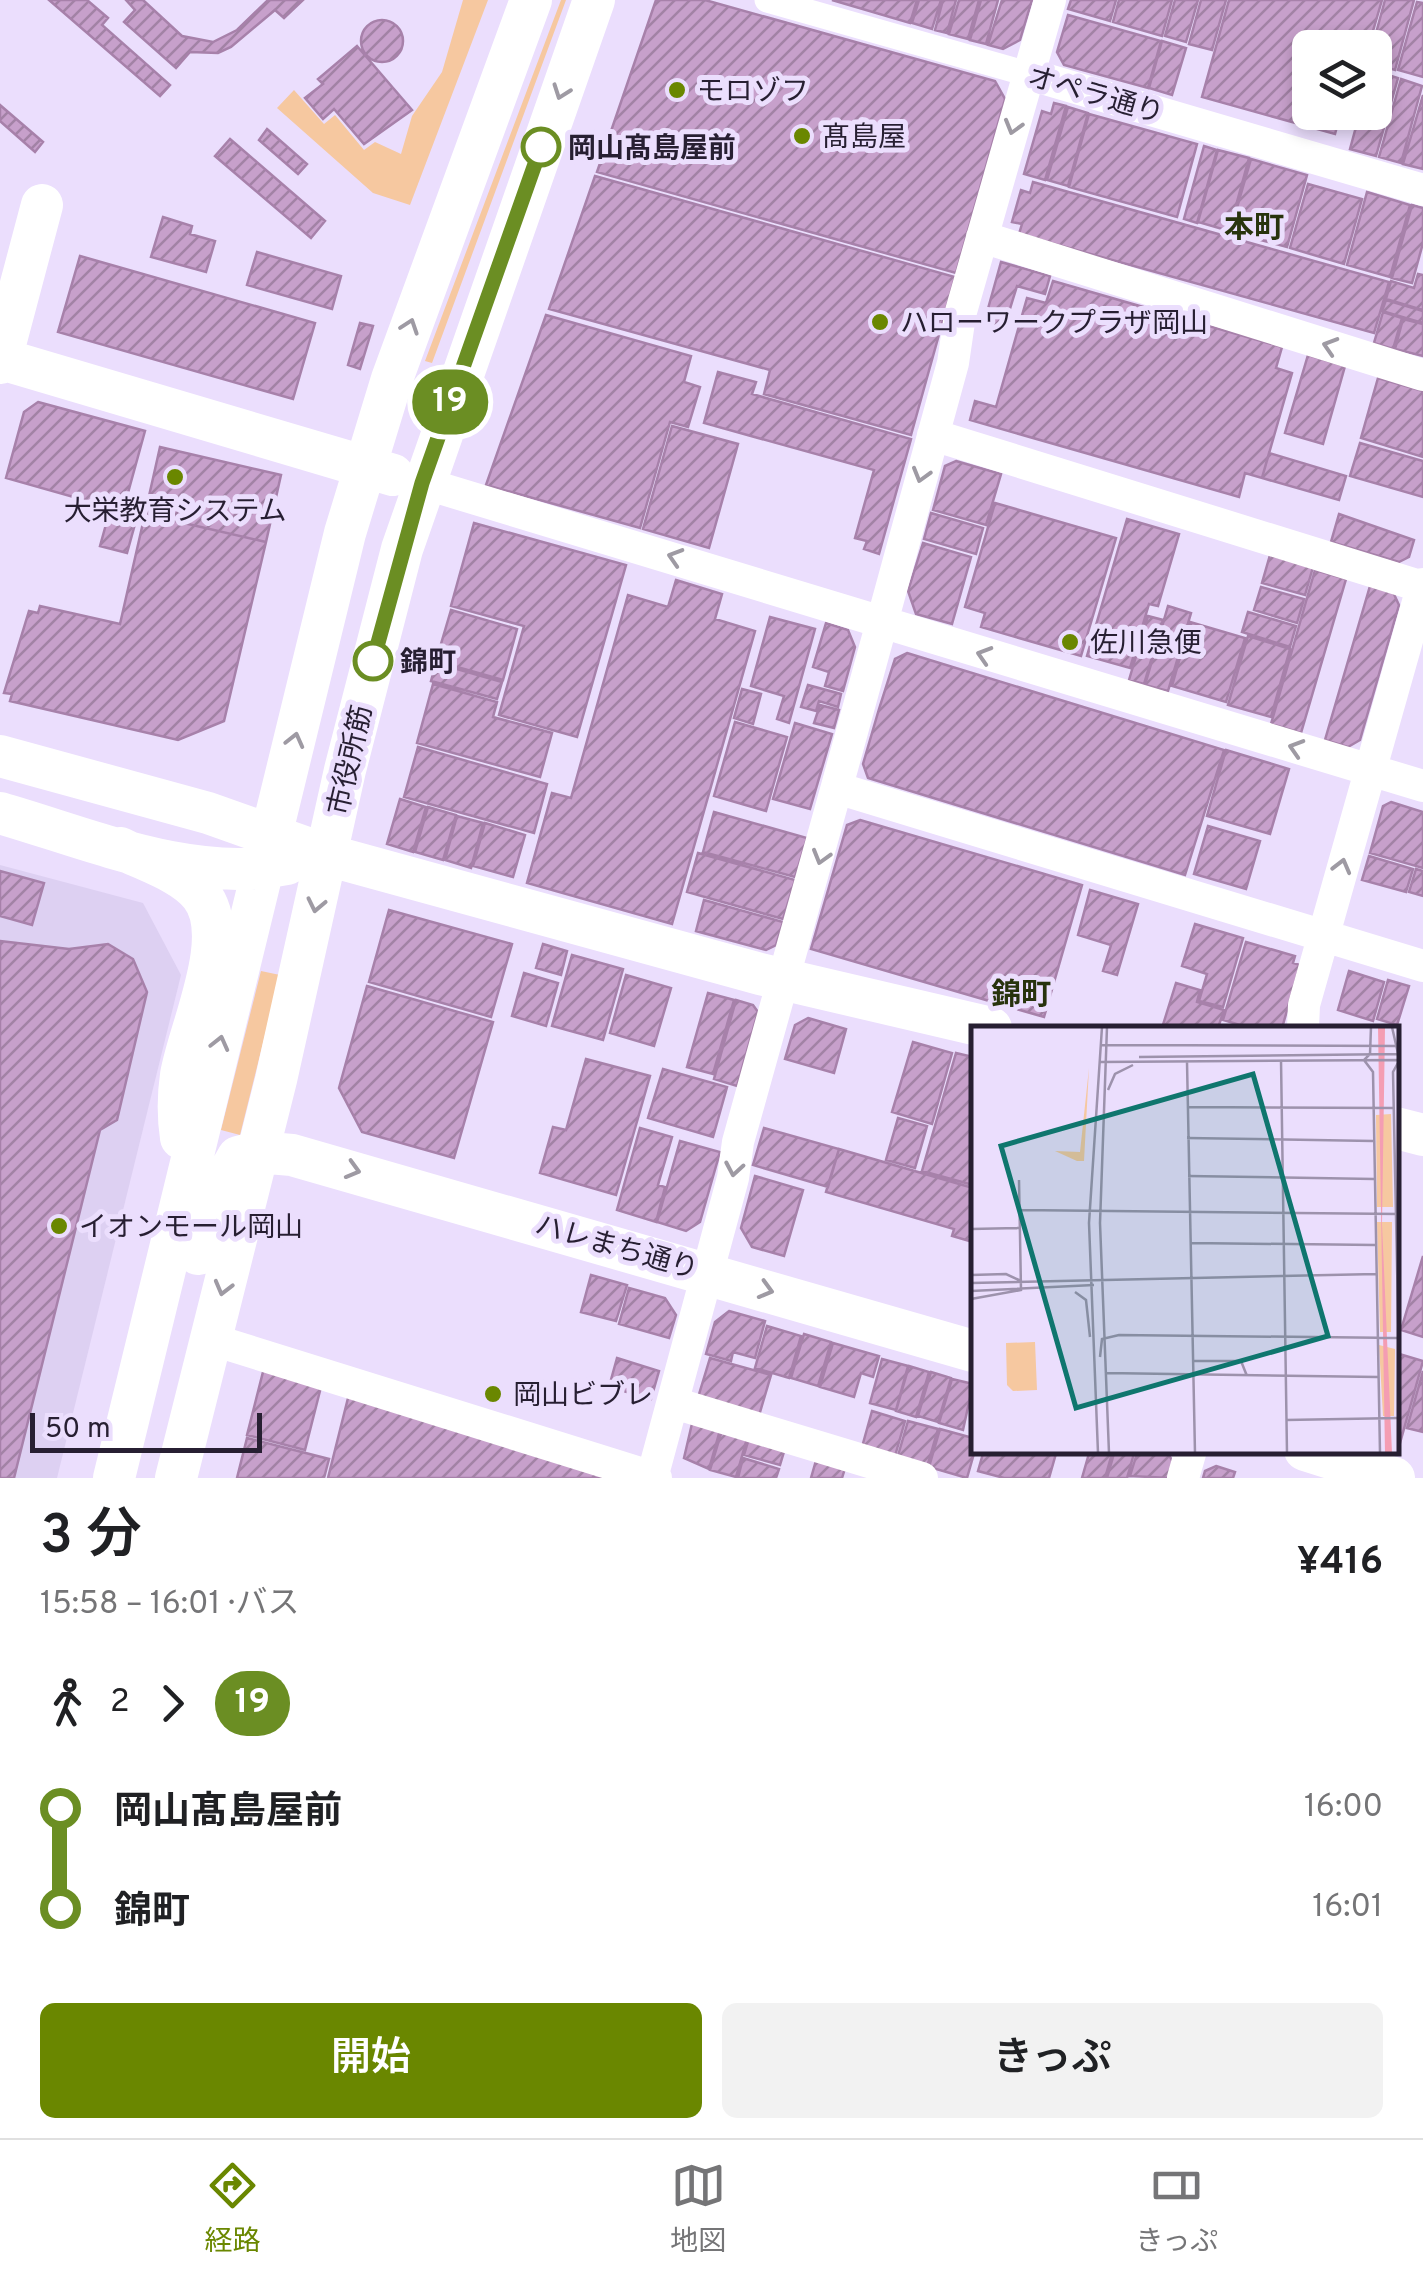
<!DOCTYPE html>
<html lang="ja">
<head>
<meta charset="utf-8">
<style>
	:root { --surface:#fff; --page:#f2f2f2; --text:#202124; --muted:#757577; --line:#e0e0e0; --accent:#6a8700 }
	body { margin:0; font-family:Overpass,"Noto Sans JP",sans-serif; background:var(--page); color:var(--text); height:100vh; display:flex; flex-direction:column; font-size:38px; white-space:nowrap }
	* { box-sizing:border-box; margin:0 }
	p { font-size:32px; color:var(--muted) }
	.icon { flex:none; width:55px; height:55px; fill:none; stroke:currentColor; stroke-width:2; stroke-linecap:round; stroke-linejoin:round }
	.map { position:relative; height:1478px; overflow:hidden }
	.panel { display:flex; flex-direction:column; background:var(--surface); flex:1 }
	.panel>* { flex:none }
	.badge { padding:0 20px; border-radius:32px; font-size:35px; line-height:65px }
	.fabs { position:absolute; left:1292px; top:30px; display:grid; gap:20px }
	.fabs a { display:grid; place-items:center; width:100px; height:100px; border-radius:15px; background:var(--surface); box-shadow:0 5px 15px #0003; font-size:50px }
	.scale { position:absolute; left:30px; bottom:25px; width:232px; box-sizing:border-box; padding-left:10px; border:5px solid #271f32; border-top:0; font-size:28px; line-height:35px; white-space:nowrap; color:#271f32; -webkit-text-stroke:8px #ebdefd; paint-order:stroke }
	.map>.badge { position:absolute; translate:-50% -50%; box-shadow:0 0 0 5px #fff }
	.legs { display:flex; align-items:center; gap:15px; height:110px; padding:0 40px; font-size:32px }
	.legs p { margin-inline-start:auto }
	.headline { display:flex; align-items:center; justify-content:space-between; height:170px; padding:0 40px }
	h1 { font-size:55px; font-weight:600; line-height:75px }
	.cta { display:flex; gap:20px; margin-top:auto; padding:20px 40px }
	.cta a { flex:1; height:115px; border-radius:15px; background:var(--accent); color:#fff; font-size:40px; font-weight:600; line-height:115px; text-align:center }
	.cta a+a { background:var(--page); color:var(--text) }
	ul { padding:0 40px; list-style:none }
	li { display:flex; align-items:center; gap:35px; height:100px; font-size:38px }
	li i { display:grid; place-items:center; width:15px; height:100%; margin:0 12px; background:currentColor }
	li i::after { content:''; width:25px; height:25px; margin:-12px; border:8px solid; border-radius:50%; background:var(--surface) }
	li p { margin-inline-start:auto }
	li:first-child i { background:linear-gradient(#0000 50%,currentColor 0) }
	li:last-child i { background:linear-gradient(currentColor 50%,#0000 0) }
	.tab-bar { display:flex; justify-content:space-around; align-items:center; height:140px; border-top:2px solid var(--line); background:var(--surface); font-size:28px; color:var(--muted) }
	.tab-bar a { display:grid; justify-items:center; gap:5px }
	.tab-bar .active { color:var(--accent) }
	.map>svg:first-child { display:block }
	.built { fill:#ddd0f2 }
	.green { fill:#f6c8a0 }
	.building { fill:url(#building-hatch); stroke:#a781aa; stroke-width:2.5 }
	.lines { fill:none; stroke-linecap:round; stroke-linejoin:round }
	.pedestrian { stroke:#fff; stroke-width:25 }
	.minor { stroke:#fff; stroke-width:32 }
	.tertiary { stroke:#fff; stroke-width:42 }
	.oneway { stroke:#9e9aa3 }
	.line-1-casing { stroke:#fff; stroke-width:22 }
	.line-1 { stroke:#6b8e23; stroke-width:15 }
	.poi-dot { fill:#6a8700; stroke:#ebdefd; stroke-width:4 }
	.stop-1-dot { fill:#fff; stroke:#6b8e23; stroke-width:5 }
	.labels { text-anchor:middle; stroke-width:10; stroke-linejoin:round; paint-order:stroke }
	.poi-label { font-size:28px; fill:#271f32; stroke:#ebdefd; text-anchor:start }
	.street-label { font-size:28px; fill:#271f32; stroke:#ebdefd }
	.stop-label { font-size:28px; font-weight:bold; fill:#271f32; stroke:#ebdefd; text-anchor:start }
	.neighbourhood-label { font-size:30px; font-weight:bold; fill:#28330d; stroke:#ebdefd }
	.inset-road { fill:none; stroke:#9d92ac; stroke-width:2.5 }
	.view { fill:#0f766e; fill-opacity:0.15; stroke:#0f766e; stroke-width:5 }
	.inset-edge { fill:none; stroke:#271f32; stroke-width:5 }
</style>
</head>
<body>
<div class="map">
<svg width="1423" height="1478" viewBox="0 0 1423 1478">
	<defs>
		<pattern id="building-hatch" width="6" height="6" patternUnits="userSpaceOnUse" patternTransform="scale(2.5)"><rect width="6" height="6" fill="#c7a0cb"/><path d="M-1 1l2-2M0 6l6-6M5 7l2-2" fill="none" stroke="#a282a5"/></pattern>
	</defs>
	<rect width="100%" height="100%" fill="#ebdefd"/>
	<!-- built -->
	<path class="built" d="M0,865L143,903L181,975L57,1478H0Z"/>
	<!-- green -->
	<path class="green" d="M463,0H488L410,205L373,193L277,108L294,90L324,124L335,115L364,150L375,142L401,154L412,116L442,72Z
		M561,0H566L432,363L425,361Z
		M261,971L280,975L240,1135L221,1130Z"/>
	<!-- building -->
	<path class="building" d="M49,0H87L108,18L102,25L170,85L160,96Z
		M126,0H143L182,36L213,42L237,30L268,0H303L284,18L275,10L231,47L218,53L190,52L176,68L124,22L135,10Z
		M656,0H705L995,81L1005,99L956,273L597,172Z
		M832,0H917L910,23Z
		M919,0H941L932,29L912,23Z
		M943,0H956L947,33L935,30Z
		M959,0H979L968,39L949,34Z
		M981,0H998L986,44L970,40Z
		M1002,0H1032L1020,40L1003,49L988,45Z
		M1071,0H1116L1110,21L1068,9Z
		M1119,0H1172L1162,36L1113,22Z
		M1175,0H1198L1186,42L1165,36Z
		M1201,0H1226L1212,50L1189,44Z
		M1229,0H1382L1368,48H1310V112H1341L1335,134L1202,97Z
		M1385,0H1414L1395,70L1375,64L1372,48Z
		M1417,2L1423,3V77L1398,70Z
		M1068,15L1161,41L1148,88L1064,65L1057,52Z
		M361 41a21 21 0 1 1 42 0a21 21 0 1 1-42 0Z
		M1162,41L1186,48L1172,95L1149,88Z
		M357,46L412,110L364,144L334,109L323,119L305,98L323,84L318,79Z
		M1375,71L1398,78L1376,156L1350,149L1360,112H1375Z
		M1401,79L1422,86L1401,163L1379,157Z
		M1423,95V169L1403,164Z
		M1054,103L1066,106L1045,180L1024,174L1042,111L1051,114Z
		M0,105L43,142L35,152L0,121Z
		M1068,107L1088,113L1068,186L1047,180Z
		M1089,114L1197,144L1177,217L1069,187Z
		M267,129L307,164L298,174L259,140Z
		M230,139L325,221L311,238L215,156Z
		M1204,146L1217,150L1197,223L1184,219Z
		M1218,150L1249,158L1229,231L1198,222Z
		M1251,159L1307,175L1287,247L1230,232Z
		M595,176L955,277L911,435L764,394L770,370L549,309Z
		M1033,182L1389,282L1374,333L1019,234L1022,224L1012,222L1021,190L1030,193Z
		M1308,184L1362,199L1344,264L1290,248Z
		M1367,192L1410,205L1390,277L1347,265Z
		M1412,205L1423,208V243L1412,283L1392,278Z
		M163,217L192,226L190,234L215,241L206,272L151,257Z
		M257,252L341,276L332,309L247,285Z
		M80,256L315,323L293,399L58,332Z
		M1001,262L1050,276L1045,294L1017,286L1004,328L984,323Z
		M1418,274L1423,275V310L1386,299L1391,281L1414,288Z
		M1053,281L1282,347L1276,368L1292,373L1262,478L1245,473L1239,497L970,420L975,401L996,407L1027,298L1046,303Z
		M1386,300L1423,311V323L1382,311Z
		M1383,312L1402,318L1393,349L1374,343Z
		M546,315L691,356L684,382L700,387L688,427L670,422L640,528L486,485Z
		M1403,319L1423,324V356L1395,349Z
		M360,323L373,326L360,369L348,365Z
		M1308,355L1345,366L1323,444L1285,433Z
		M718,372L756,382L752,394L911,439L879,554L864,549L867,541L855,538L874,470L704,423Z
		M1378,378L1423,391V457L1361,438Z
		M38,402L145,431L123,511L6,478L24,412Z
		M672,426L738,444L709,548L643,529Z
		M1360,443L1423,461V497L1350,476Z
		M160,447L281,475L266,542L145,514Z
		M1269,453L1346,476L1339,500L1262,478Z
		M956,461L1001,474L986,525L933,510L945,466Z
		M995,503L1116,538L1081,656L981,627L985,613L965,607Z
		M110,510L137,517L127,553L100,546Z
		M931,513L983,528L976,554L924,539Z
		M145,514L266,542L224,721L178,740L10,701L12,694L4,693L29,611L38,613L40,606L120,624Z
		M1339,514L1414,540L1409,557L1399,562L1331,542Z
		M1127,519L1179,534L1158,606L1149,604L1130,668L1087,656Z
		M474,523L626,565L577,737L499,715L524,626L451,606Z
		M923,543L971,557L952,624L916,614L908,591Z
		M1270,555L1313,567L1305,595L1262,583Z
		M1315,570L1346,579L1301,733L1271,724Z
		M676,580L722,594L715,619L755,631L672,924L527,883L552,793L571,798L628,595L668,607Z
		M1370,586L1393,592L1399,605L1360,740L1348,747L1325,740Z
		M1261,587L1304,599L1297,623L1254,610Z
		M1168,606L1191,613L1168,691L1145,685Z
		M451,610L517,629L503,680L436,661Z
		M1248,612L1296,626L1290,647L1242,632Z
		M1148,616L1163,620L1144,684L1129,680Z
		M770,617L815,629L789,723L777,719L784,696L751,686Z
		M1190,622L1245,638L1226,702L1172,686Z
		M826,623L848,630L855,647L843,691L825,686L829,672L813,667Z
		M1248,636L1290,649L1271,717L1228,705Z
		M907,653L1224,750L1185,875L868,778L863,764L879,709L895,659Z
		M436,663L502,682L497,699L431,681Z
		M433,684L497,702L493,717L552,733L540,777L417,743Z
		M808,685L841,694L838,707L819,701L816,711L801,707Z
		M742,689L761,694L753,724L734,718Z
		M820,705L839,710L834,728L814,723Z
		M735,722L787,737L766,811L714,796Z
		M795,723L832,734L810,809L773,799Z
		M418,747L547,784L534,833L404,797Z
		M1226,750L1289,769L1270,834L1207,816Z
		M400,799L426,807L413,852L387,844Z
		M1391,802L1423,812V868L1370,853L1383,806Z
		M428,807L456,815L443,860L415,852Z
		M714,812L807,838L795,877L703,852Z
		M457,816L483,823L471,868L445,860Z
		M860,820L1082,885L1044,1017L811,949L847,825Z
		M485,823L525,835L513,877L473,866Z
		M1208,826L1260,841L1246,889L1194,874Z
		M698,853L795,880L783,919L687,892Z
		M1369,856L1413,869L1406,892L1362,880Z
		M1416,869L1423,871V896L1409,892Z
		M0,871L44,883L32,925L0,916Z
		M1090,890L1138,904L1117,975L1103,971L1111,945L1078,935Z
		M704,900L783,922L776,945L766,950L696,931Z
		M389,910L512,944L491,1017L369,982Z
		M1195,924L1243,938L1223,1007L1199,1001L1207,974L1182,966Z
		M0,941L69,949L108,944L133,959L147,992L117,1120L100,1130L14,1478H0Z
		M1246,942L1295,956L1293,963L1300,965L1282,1028H1250L1223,1020Z
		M543,944L567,951L561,975L536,968Z
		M572,955L623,969L603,1040L552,1026Z
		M1349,971L1384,982L1373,1021L1338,1010Z
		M524,973L558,983L546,1026L512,1016Z
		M626,975L671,988L654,1046L610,1033Z
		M1388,980L1409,986L1397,1025L1377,1019Z
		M1176,983L1200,990L1197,1002L1224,1010L1218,1028H1162Z
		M367,986L493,1022L454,1158L362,1132L339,1088Z
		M708,993L734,1000L713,1074L687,1067Z
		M736,1000L753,1005L758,1012L737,1086L714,1079Z
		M808,1018L846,1029L834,1073L785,1059L795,1025Z
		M913,1042L952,1053L932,1124L892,1112Z
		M956,1053L973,1057V1185L922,1171Z
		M586,1059L650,1076L616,1195L540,1173L553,1127L566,1130Z
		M663,1069L727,1087L713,1137L648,1118Z
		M898,1118L927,1126L915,1168L886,1160Z
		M640,1128L672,1137L658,1185L665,1187L656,1222L617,1210Z
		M764,1128L839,1149L828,1187L753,1165Z
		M680,1141L720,1152L700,1222L686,1231L657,1222Z
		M839,1149L973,1188V1242L952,1236L954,1229L826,1192Z
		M755,1176L803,1190L784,1256L752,1247L741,1228Z
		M1423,1256V1337L1401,1330Z
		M591,1275L627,1285L616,1321L581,1312Z
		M629,1288L665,1298L676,1315L669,1338L619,1324Z
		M729,1311L765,1321L755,1358L733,1352L731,1361L706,1354L715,1322Z
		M767,1326L801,1336L789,1378L755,1368Z
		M804,1334L831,1342L818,1386L791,1378Z
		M833,1343L879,1356L873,1377L861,1373L854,1397L820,1387Z
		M1396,1353L1423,1361L1400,1443L1396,1442Z
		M617,1358L659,1371L651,1399L609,1387Z
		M710,1358L771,1375L758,1419L697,1401Z
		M882,1359L908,1366L896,1410L870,1403Z
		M909,1366L929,1372L916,1417L896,1411Z
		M264,1368L322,1383L305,1450L247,1435Z
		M1423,1371V1432L1407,1428Z
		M931,1372L951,1378L938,1422L918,1416Z
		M952,1379L973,1384L963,1430L939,1423Z
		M349,1394L614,1478H328Z
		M872,1411L905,1421L895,1456L862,1447Z
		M694,1415L722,1423L709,1469L684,1458Z
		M908,1421L938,1429L927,1467L897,1459Z
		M723,1427L748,1435L736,1477L710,1470Z
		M940,1429L973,1438L975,1450L967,1478L929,1467Z
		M750,1435L786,1445L780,1465L744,1455Z
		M247,1438L329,1459L324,1478H237Z
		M984,1450H1057L1049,1478H1004L978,1471Z
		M1090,1450H1113L1105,1478H1082Z
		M1115,1450H1135L1127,1478H1107Z
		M1138,1450H1166L1174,1464L1170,1478L1130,1476Z
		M817,1457L846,1465L842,1478H811Z
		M743,1458L779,1469L776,1478H738Z
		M1216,1466L1235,1472L1233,1478H1203L1205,1471Z"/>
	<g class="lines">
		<!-- pedestrian -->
		<path class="pedestrian" d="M767,0L1028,74"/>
		<!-- minor -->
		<path class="minor" d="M1028,74L1423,190
			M982,237L1423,375
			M933,435L1423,587
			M423,483L1423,786
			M840,789L1423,966
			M1303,1028L1304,1005L1423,584
			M210,1339L656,1478
			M674,1403L922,1478
			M652,1478L733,1178L738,1142C811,882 882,624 953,363L960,315L1050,0
			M1183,1478L1191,1450"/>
		<!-- tertiary -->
		<path class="tertiary" d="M1,359L393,475
			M0,363L42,205
			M0,756L208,813L327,855L760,974L991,1028
			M0,813C90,839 193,884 287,864
			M120,848C145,861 183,872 201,895C234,936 189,1028 181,1075C178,1095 178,1118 181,1138
			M1396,1128L1423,1135
			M198,1254L212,1202L238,1157L257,1152L292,1155L973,1351
			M1305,1450L1394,1478
			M114,1478L345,533L392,379L531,0
			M176,1478L276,1080L345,770L402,549L594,0"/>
	</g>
	<!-- one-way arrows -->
	<defs><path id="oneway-chevron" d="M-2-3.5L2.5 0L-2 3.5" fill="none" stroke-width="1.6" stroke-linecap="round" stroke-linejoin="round" transform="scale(2.5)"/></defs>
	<g class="oneway">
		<use href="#oneway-chevron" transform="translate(561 92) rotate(110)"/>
		<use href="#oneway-chevron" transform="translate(1013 127) rotate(106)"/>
		<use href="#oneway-chevron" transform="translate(410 326) rotate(-71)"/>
		<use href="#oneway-chevron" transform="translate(1330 346) rotate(-163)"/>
		<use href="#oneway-chevron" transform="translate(921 475) rotate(106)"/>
		<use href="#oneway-chevron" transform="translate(675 557) rotate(-163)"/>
		<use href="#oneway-chevron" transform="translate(984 655) rotate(-163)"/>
		<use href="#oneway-chevron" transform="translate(295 740) rotate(-76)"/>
		<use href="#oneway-chevron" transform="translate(1296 748) rotate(-163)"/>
		<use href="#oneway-chevron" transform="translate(821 857) rotate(106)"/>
		<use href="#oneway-chevron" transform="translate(1342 866) rotate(-75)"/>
		<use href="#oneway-chevron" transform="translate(316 905) rotate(102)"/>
		<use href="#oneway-chevron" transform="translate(220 1043) rotate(-76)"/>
		<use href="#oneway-chevron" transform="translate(734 1169) rotate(100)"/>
		<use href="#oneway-chevron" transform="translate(353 1170) rotate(16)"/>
		<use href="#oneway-chevron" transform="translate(223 1288) rotate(105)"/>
		<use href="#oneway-chevron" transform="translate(766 1290) rotate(16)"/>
	</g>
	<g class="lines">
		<!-- line-1 casing -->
		<g class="line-1-casing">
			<path id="line-1" d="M373,661L422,483L541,147"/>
		</g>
		<!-- line-1 -->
		<use href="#line-1" class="line-1"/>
	</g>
	<!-- markers -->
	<g class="poi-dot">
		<circle cx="677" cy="90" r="10"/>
		<circle cx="802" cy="136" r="10"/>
		<circle cx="880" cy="322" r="10"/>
		<circle cx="175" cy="477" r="10"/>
		<circle cx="1070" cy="642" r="10"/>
		<circle cx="59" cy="1226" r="10"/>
		<circle cx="493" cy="1394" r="10"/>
	</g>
	<g class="stop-1-dot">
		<circle cx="541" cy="147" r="18"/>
		<circle cx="373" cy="661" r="18"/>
	</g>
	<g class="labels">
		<!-- poi labels -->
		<g class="poi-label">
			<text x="697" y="100">モロゾフ</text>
			<text x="822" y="146">髙島屋</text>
			<text x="900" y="332">ハローワークプラザ岡山</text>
			<text x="175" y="520" text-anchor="middle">大栄教育システム</text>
			<text x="1090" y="652">佐川急便</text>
			<text x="79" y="1236">イオンモール岡山</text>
			<text x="513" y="1404">岡山ビブレ</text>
		</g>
		<!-- street labels -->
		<g class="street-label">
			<text transform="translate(1096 94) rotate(16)" y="10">オペラ通り</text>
			<text transform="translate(349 760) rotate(-77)" y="10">市役所筋</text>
			<text transform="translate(617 1246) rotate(16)" y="10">ハレまち通り</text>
		</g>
		<!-- stop labels -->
		<g class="stop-label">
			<text x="568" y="157">岡山髙島屋前</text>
			<text x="400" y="671">錦町</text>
		</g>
		<!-- neighbourhood labels -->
		<g class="neighbourhood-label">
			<text x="1254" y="237">本町</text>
			<text x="1021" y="1004">錦町</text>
		</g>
	</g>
	<!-- overview -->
	<g transform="translate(971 1026)">
		<rect width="428" height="428" fill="#ebdefd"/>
		<path d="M118,42L113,135H106L84,125L109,126Z" fill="#f6c8a0"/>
		<path d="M420,88L422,181H406L405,89ZM406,196H421L420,306H409ZM64,316L66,364L42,365L36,359L35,317ZM408,319L424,323L423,390H412Z" fill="#f6c8a0"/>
		<path d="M407,1L414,2L411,198L421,427H414Z" fill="#f49db3"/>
		<path class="inset-road" d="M136,1L129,197L138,427M400,1L399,28L393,34L402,46L409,427M421,1L428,32M129,19L428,20M168,31L428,28M310,34L316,427M428,35L422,46L428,335M129,36L428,34M216,36L224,427M137,64L144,48L162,39M216,81L423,82M216,112L402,115M217,150L403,153M48,184L428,188M0,203L49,202M219,217L404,219M0,249L35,248L50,255M0,257L405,248M0,265L123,259M104,266L115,274L119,311M0,273L50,264L48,154M129,331L131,313L148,309L428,312M221,335H270L276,350M135,347L407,351M315,394L428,392M127,427L118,197L131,1"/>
		<path class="view" d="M282,48L357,310L105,382L30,120Z"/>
		<rect width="428" height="428" class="inset-edge"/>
	</g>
</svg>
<div class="fabs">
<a><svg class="icon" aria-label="layers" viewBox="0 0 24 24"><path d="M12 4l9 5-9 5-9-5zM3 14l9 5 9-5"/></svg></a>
</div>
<div class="scale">50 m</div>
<b class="badge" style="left:450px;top:402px;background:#6b8e23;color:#fff">19</b>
</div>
<section class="panel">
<div class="headline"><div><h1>3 分</h1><p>15:58 – 16:01 · バス</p></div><b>¥416</b></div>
<div class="legs"><svg class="icon" aria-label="walk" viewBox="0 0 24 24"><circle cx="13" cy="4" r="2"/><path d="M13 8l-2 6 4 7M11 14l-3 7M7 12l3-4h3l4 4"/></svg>2<svg class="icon" aria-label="forward" viewBox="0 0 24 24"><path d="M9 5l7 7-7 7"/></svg><b class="badge" style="background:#6b8e23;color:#fff">19</b></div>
<ul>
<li><i style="color:#6b8e23"></i><b>岡山髙島屋前</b><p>16:00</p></li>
<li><i style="color:#6b8e23"></i><b>錦町</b><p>16:01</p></li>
</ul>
<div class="cta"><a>開始</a><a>きっぷ</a></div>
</section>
<nav class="tab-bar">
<a class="active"><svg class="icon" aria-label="directions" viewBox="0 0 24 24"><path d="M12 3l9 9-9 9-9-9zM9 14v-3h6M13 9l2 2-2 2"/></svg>経路</a>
<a><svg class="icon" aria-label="map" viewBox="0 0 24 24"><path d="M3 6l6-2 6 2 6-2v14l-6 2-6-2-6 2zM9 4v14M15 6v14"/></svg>地図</a>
<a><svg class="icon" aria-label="tickets" viewBox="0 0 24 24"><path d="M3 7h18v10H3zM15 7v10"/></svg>きっぷ</a>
</nav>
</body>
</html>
